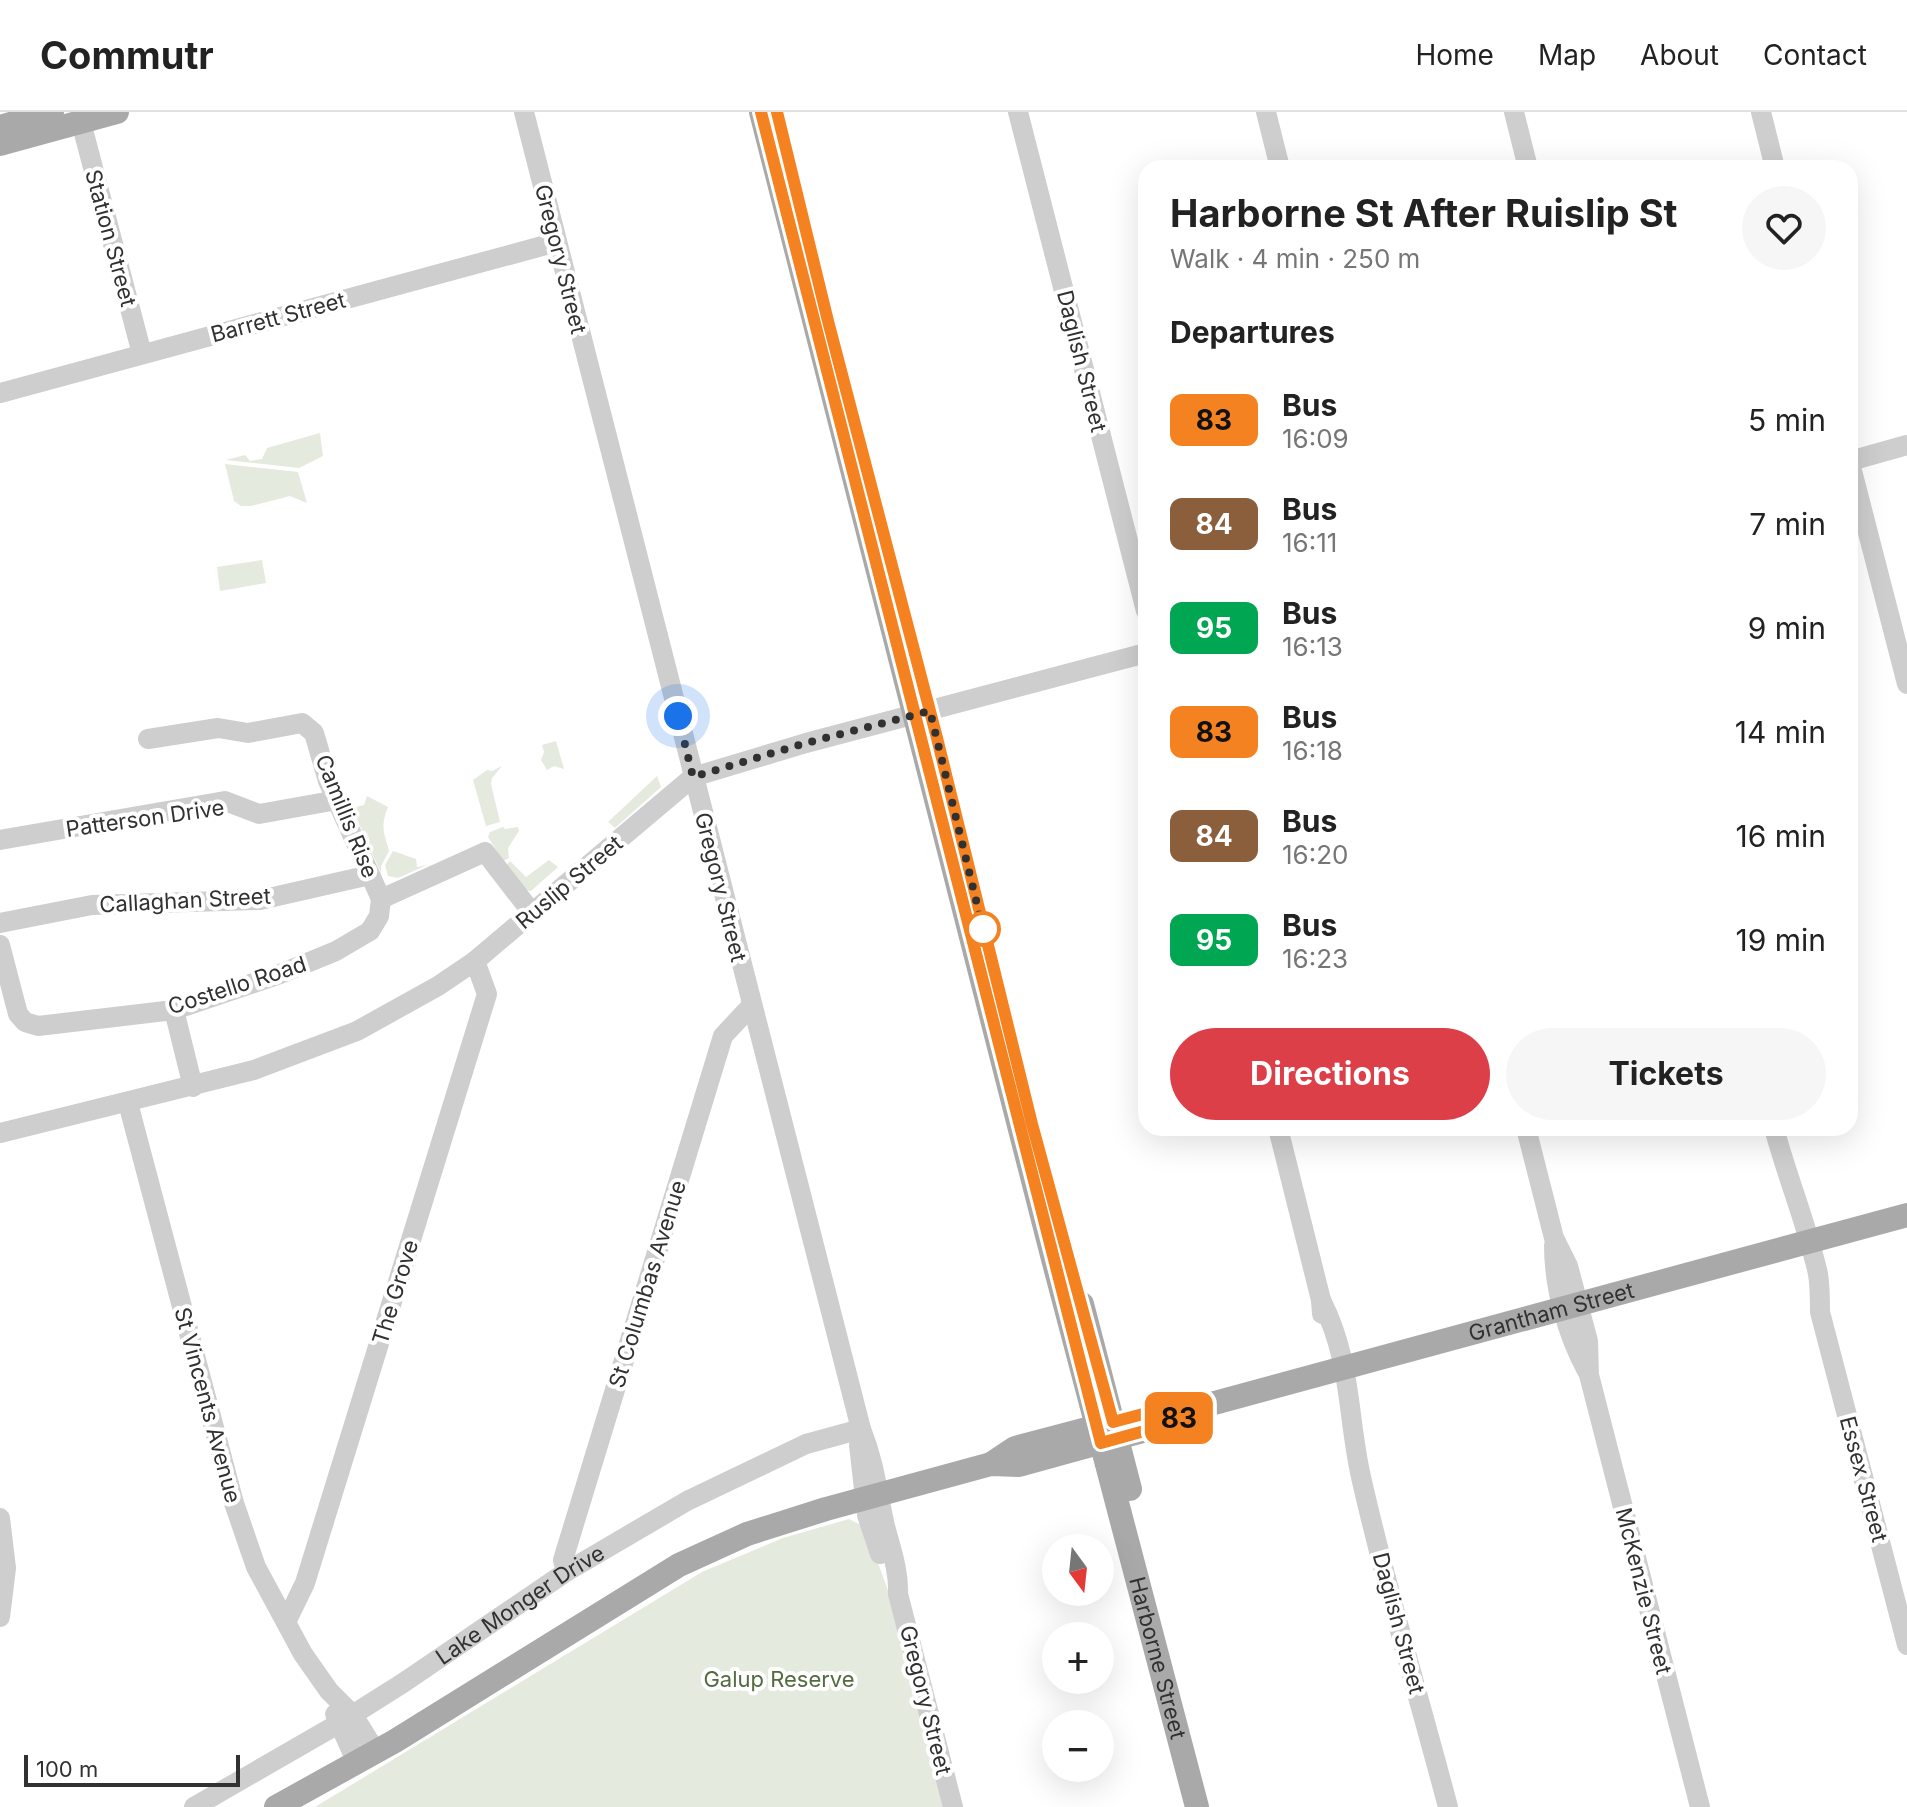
<!DOCTYPE html>
<html lang="en">
<head>
<meta charset="utf-8">
<style>
	:root { --surface:#fff; --page:#f6f6f6; --text:#222; --muted:#767676; --line:#e0e0e0; --accent:#dd3f49 }
	body { margin:0; font-family:Inter,sans-serif; background:var(--page); color:var(--text); height:100vh; display:flex; flex-direction:column; font-size:30px; white-space:nowrap }
	* { box-sizing:border-box; margin:0 }
	p { font-size:26px; color:var(--muted) }
	.icon { flex:none; width:44px; height:44px; fill:none; stroke:currentColor; stroke-width:2; stroke-linecap:round; stroke-linejoin:round }
	.map { position:relative; flex:1; overflow:hidden }
	.panel { position:absolute; left:1138px; top:48px; width:720px; height:976px; display:flex; flex-direction:column; background:var(--surface); border-radius:24px; box-shadow:0 8px 32px #0002 }
	.panel>* { flex:none }
	.badge { padding:0 16px; border-radius:12px; font-size:28px; line-height:52px }
	.needle { width:52px; rotate:165deg }
	.controls { position:absolute; left:1042px; top:1422px; display:grid; gap:16px }
	.controls a { display:grid; place-items:center; width:72px; height:72px; border-radius:50%; background:var(--surface); box-shadow:0 8px 32px #0002; font-size:40px }
	.scale { position:absolute; left:24px; bottom:20px; width:216px; box-sizing:border-box; padding-left:8px; border:4px solid #313131; border-top:0; font-size:22px; line-height:28px; white-space:nowrap; color:#313131; -webkit-text-stroke:6px #fff; paint-order:stroke }
	.you { position:absolute; width:40px; height:40px; margin:-20px; border:6px solid #fff; border-radius:50%; background:#1a73e8; box-shadow:0 0 0 12px #1a73e833 }
	.map>.badge { position:absolute; translate:-50% -50%; box-shadow:0 0 0 4px #fff }
	h2 { padding:0 32px; font-size:30px; line-height:72px }
	.round { display:grid; place-items:center; flex:none; width:84px; height:84px; border-radius:42px; background:var(--page) }
	.headline { display:flex; align-items:center; justify-content:space-between; height:136px; padding:0 32px }
	h1 { font-size:38px; font-weight:700; line-height:60px }
	.primary-button { display:flex; gap:16px; margin-top:auto; padding:16px 32px }
	.primary-button a { flex:1; height:92px; border-radius:48px; background:var(--accent); color:#fff; font-size:32px; font-weight:700; line-height:92px; text-align:center }
	.primary-button a+a { background:var(--page); color:var(--text) }
	ul { padding:0; list-style:none }
	li { display:flex; align-items:center; gap:24px; height:104px; padding:0 32px }
	li div { flex:1 }
	li b { display:block; font-size:30px }
	li em { font-style:normal }
	li .badge { min-width:88px; font-weight:700; text-align:center }
	header { display:flex; align-items:center; gap:48px; box-sizing:border-box; height:112px; padding:0 40px; background:var(--surface); border-bottom:2px solid var(--line) }
	header strong { font-size:38px }
	nav { display:flex; gap:44px; margin-inline-start:auto; font-size:28px }
	.map>svg:first-child { display:block }
	.green { fill:#e4eade }
	.lines { fill:none; stroke-linecap:round; stroke-linejoin:round }
	.minor { stroke:#cecece; stroke-width:20 }
	.major { stroke:#a9a9a9; stroke-width:24 }
	.line-casing { stroke:#fff; stroke-width:18 }
	.line { stroke:#f58220; stroke-width:12 }
	.walk { stroke:#313131; stroke-width:8; stroke-dasharray:0 14.4 }
	.stop-dot { fill:#fff; stroke:#f58220; stroke-width:4 }
	.labels { text-anchor:middle; stroke-width:8; stroke-linejoin:round; paint-order:stroke }
	.street-label { font-size:22px; fill:#313131; stroke:#fff }
	.park-label { font-size:22px; fill:#546b40; stroke:#fff }
</style>
</head>
<body>
<header>
<strong>Commutr</strong>
<nav><a>Home</a><a>Map</a><a>About</a><a>Contact</a></nav>
</header>
<div class="map">
<svg width="1907" height="1695" viewBox="0 0 1907 1695">
	<rect width="100%" height="100%" fill="#fff"/>
	<!-- green -->
	<path class="green" d="M320,321L323,344L299,356L226,348L245,343L250,349L262,347L267,336Z
		M225,352L298,360L307,391L290,384L251,394H241L234,389Z
		M262,448L266,471L220,479L217,455Z
		M556,629L564,657L554,654L547,658L541,648L544,640L542,633Z
		M502,654L492,666L491,672L500,710L486,714L473,668L487,658L492,659Z
		M657,664L661,675L615,716L608,710Z
		M367,684L388,695C380,715 384,720 389,739L381,754V761L352,696L364,693Z
		M503,715L505,717L518,715L519,719L508,736L509,746L503,749L488,725L490,720Z
		M393,739L416,747L417,755L427,753L398,766L388,764L385,753Z
		M549,748L558,755L531,779L525,778L506,754L510,749L526,765Z
		M849,1407L865,1415L890,1484L945,1695H315L702,1460L783,1426Z"/>
	<g class="lines">
		<!-- minor -->
		<g class="minor">
			<path d="M524,0L861,1317C875,1352 877,1379 885,1414C891,1437 899,1459 898,1482L953,1695"/>
			<path d="M1018,0L1146,499"/>
			<path d="M1266,0L1280,56"/>
			<path d="M1514,0L1528,56"/>
			<path d="M1761,0L1775,56"/>
			<path d="M81,10L142,242"/>
			<path d="M0,281L557,130"/>
			<path d="M1850,349L1907,333"/>
			<path d="M1850,351L1907,572"/>
			<path d="M0,728L225,689L259,702L337,688"/>
			<path d="M381,787L485,740L533,802"/>
			<path d="M0,811L92,793L260,788L370,763"/>
			<path d="M0,833L18,902L25,910L38,914L174,898L280,862L336,839L370,819L379,804L381,787L328,669L314,621L302,611L248,621L218,616L148,627"/>
			<path d="M174,898L193,975"/>
			<path d="M128,991L234,1391L256,1455L303,1542L329,1579L353,1603L376,1640"/>
			<path d="M1278,1016L1321,1188L1322,1202"/>
			<path d="M1526,1016L1554,1126L1568,1154L1588,1229L1589,1263L1700,1695"/>
			<path d="M1774,1016C1787,1065 1807,1112 1818,1162C1820,1174 1820,1188 1820,1200L1907,1533"/>
			<path d="M0,1021L254,958L357,919L438,874L475,849L693,665L806,631L1146,541"/>
			<path d="M1554,1133C1554,1176 1567,1222 1587,1259"/>
			<path d="M1321,1188C1352,1249 1347,1302 1361,1365C1386,1476 1419,1585 1448,1695"/>
			<path d="M859,1333L867,1403L880,1442"/>
			<path d="M0,1406L6,1456L0,1505"/>
			<path d="M566,1460L563,1448L723,924L752,893"/>
			<path d="M286,1510L305,1471L487,882L475,849"/>
			<path d="M335,1602L357,1651"/>
			<path id="s1" d="M194,1695L338,1612L403,1571L566,1460L687,1389L806,1332L861,1317"/>
		</g>
		<!-- major -->
		<g class="major">
			<path id="s2" d="M761,0L1053,1147L1197,1695"/>
			<path d="M0,15L52,0"/>
			<path d="M0,32L117,0"/>
			<path d="M1082,1192L1130,1377"/>
			<path id="s3" d="M1180,1297L1196,1296L1907,1103"/>
			<path d="M991,1352L1015,1336L1113,1310"/>
			<path d="M276,1695L395,1629L679,1453L747,1422L826,1397L991,1352L1019,1353L1117,1326L1166,1313L1196,1296"/>
		</g>
	</g>
	<g class="lines">
		<!-- line casing -->
		<g class="line-casing">
			<path id="line" d="M761,0L1101,1331L1166,1313L1196,1296L1162,1297L1113,1310L1032,1012L937,626L828,209L777,0"/>
		</g>
		<!-- line -->
		<use href="#line" class="line"/>
		<!-- walk -->
		<path class="walk" d="M678,604L693,665L806,631L930,599L983,817"/>
	</g>
	<!-- markers -->
	<circle class="stop-dot" cx="983" cy="817" r="16"/>
	<g class="labels">
		<!-- street labels -->
		<g class="street-label">
			<text transform="translate(111 126) rotate(75)" y="8">Station Street</text>
			<text transform="translate(561 147) rotate(76)" y="8">Gregory Street</text>
			<text transform="translate(278 205) rotate(-15)" y="8">Barrett Street</text>
			<text transform="translate(1082 249) rotate(76)" y="8">Daglish Street</text>
			<text transform="translate(347 704) rotate(68)" y="8">Camillis Rise</text>
			<text transform="translate(145 706) rotate(-8)" y="8">Patterson Drive</text>
			<text transform="translate(569 770) rotate(-40)" y="8">Ruslip Street</text>
			<text transform="translate(721 775) rotate(76)" y="8">Gregory Street</text>
			<text transform="translate(185 788) rotate(-3)" y="8">Callaghan Street</text>
			<text transform="translate(237 873) rotate(-18)" y="8">Costello Road</text>
			<text transform="translate(647 1172) rotate(-73)" y="8">St Columbas Avenue</text>
			<text transform="translate(395 1180) rotate(-73)" y="8">The Grove</text>
			<text dy="8" stroke="none"><textPath href="#s3" startOffset="384">Grantham Street</textPath></text>
			<text transform="translate(208 1293) rotate(75)" y="8">St Vincents Avenue</text>
			<text transform="translate(1864 1367) rotate(75)" y="8">Essex Street</text>
			<text transform="translate(1644 1479) rotate(76)" y="8">McKenzie Street</text>
			<text dy="8" stroke="none"><textPath href="#s1" startOffset="384">Lake Monger Drive</textPath></text>
			<text transform="translate(1399 1511) rotate(75)" y="8">Daglish Street</text>
			<text dy="8" stroke="none"><textPath href="#s2" startOffset="1596">Harborne Street</textPath></text>
			<text transform="translate(926 1588) rotate(76)" y="8">Gregory Street</text>
		</g>
		<!-- park labels -->
		<g class="park-label">
			<text x="779" y="1575">Galup Reserve</text>
		</g>
	</g>
</svg>
<div class="controls">
<a><svg class="needle" viewBox="-14 -14 28 28"><path d="M0-13l5 13h-10z" fill="#e53935"/><path d="M0 13l5-13h-10z" fill="#767676"/></svg></a>
<a>+</a>
<a>−</a>
</div>
<div class="scale">100 m</div>
<div class="you" style="left:678px;top:604px"></div>
<b class="badge" style="left:1179px;top:1306px;background:#f58220;color:#111">83</b>
<section class="panel">
<div class="headline"><div><h1>Harborne St After Ruislip St</h1><p>Walk · 4 min · 250 m</p></div><a class="round"><svg class="icon" aria-label="heart" viewBox="0 0 24 24"><path d="M12 20l-8-8c-3-5 5-10 8-4 3-6 11-1 8 4z"/></svg></a></div>
<h2>Departures</h2>
<ul>
<li><span class="badge" style="background:#f58220;color:#111">83</span><div><b>Bus</b><p>16:09</p></div><em>5 min</em></li>
<li><span class="badge" style="background:#8b5e3c;color:#fff">84</span><div><b>Bus</b><p>16:11</p></div><em>7 min</em></li>
<li><span class="badge" style="background:#00a651;color:#fff">95</span><div><b>Bus</b><p>16:13</p></div><em>9 min</em></li>
<li><span class="badge" style="background:#f58220;color:#111">83</span><div><b>Bus</b><p>16:18</p></div><em>14 min</em></li>
<li><span class="badge" style="background:#8b5e3c;color:#fff">84</span><div><b>Bus</b><p>16:20</p></div><em>16 min</em></li>
<li><span class="badge" style="background:#00a651;color:#fff">95</span><div><b>Bus</b><p>16:23</p></div><em>19 min</em></li>
</ul>
<div class="primary-button"><a>Directions</a><a>Tickets</a></div>
</section>
</div>
</body>
</html>
